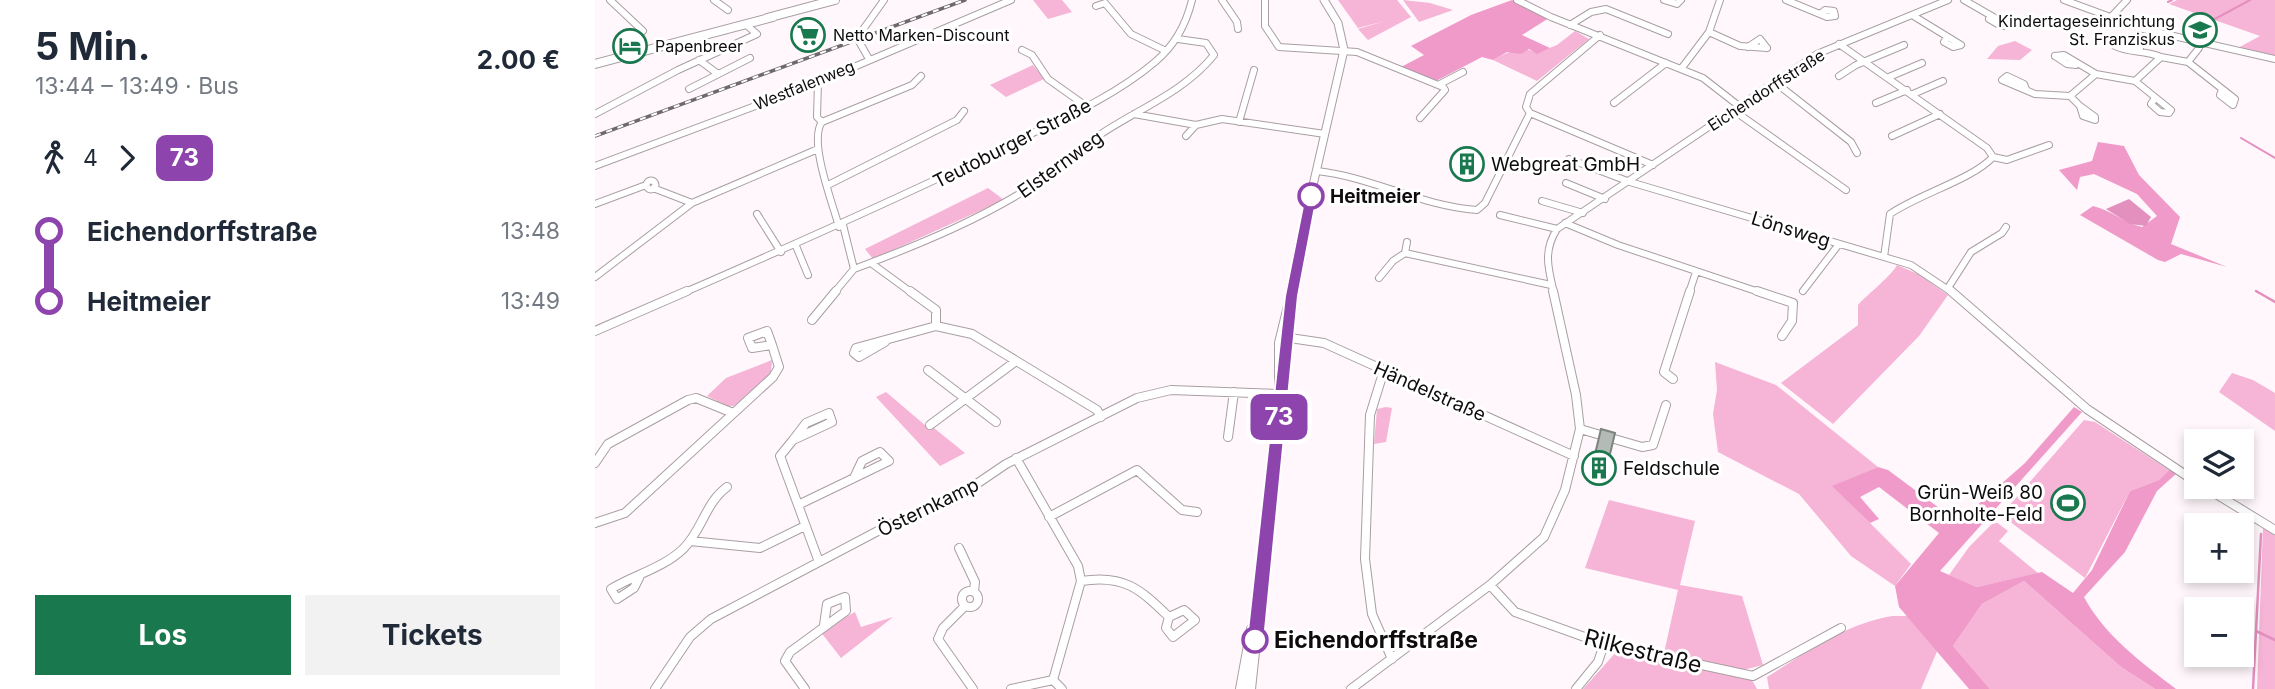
<!DOCTYPE html>
<html lang="de">
<head>
<meta charset="utf-8">
<style>
	:root { --surface:#fff; --page:#f2f2f3; --text:#1f2937; --muted:#747a83; --accent:#1a784e }
	body { margin:0; font-family:Inter,sans-serif; background:var(--page); color:var(--text); height:100vh; display:flex; flex-direction:column; font-size:26px; white-space:nowrap }
	* { box-sizing:border-box; margin:0 }
	p { font-size:23px; color:var(--muted) }
	.icon { flex:none; width:38px; height:38px; fill:none; stroke:currentColor; stroke-width:2; stroke-linecap:round; stroke-linejoin:round }
	.map { position:relative; flex:1; overflow:hidden }
	.details { display:flex; flex-direction:column; background:var(--surface); width:595px }
	.details>* { flex:none }
	.badge { padding:0 14px; border-radius:10px; font-size:24px; line-height:46px }
	.tools { position:absolute; left:1589px; top:429px; display:grid; gap:14px }
	.tools a { display:grid; place-items:center; width:70px; height:70px; border-radius:0px; background:var(--surface); box-shadow:0 4px 10px #0003; font-size:35px }
	.map>.badge { position:absolute; translate:-50% -50%; box-shadow:0 0 0 4px #fff }
	.legs { display:flex; align-items:center; gap:10px; height:77px; padding:0 35px; font-size:23px }
	.legs p { margin-inline-start:auto }
	.head { display:flex; align-items:center; justify-content:space-between; height:119px; padding:0 35px }
	h1 { font-size:38px; font-weight:700; line-height:52px }
	.button { display:flex; gap:14px; margin-top:auto; padding:14px 35px }
	.button a { flex:1; height:80px; border-radius:0px; background:var(--accent); color:#fff; font-size:28px; font-weight:700; line-height:80px; text-align:center }
	.button a+a { background:var(--page); color:var(--text) }
	ul { padding:0 35px; list-style:none }
	li { display:flex; align-items:center; gap:24px; height:70px; font-size:26px }
	li i { display:grid; place-items:center; width:10px; height:100%; margin:0 9px; background:currentColor }
	li i::after { content:''; width:18px; height:18px; margin:-9px; border:5px solid; border-radius:50%; background:var(--surface) }
	li p { margin-inline-start:auto }
	li:first-child i { background:linear-gradient(#0000 50%,currentColor 0) }
	li:last-child i { background:linear-gradient(currentColor 50%,#0000 0) }
	main { display:flex; flex:1; min-height:0 }
	.map>svg:first-child { display:block }
	.green { fill:#f6b4d7 }
	.forest { fill:#ef9ac8 }
	.water { fill:#e490be }
	.lines { fill:none; stroke-linecap:round; stroke-linejoin:round }
	.stream-far1 { stroke:#e490be; stroke-width:2 }
	.stream { stroke:#e490be; stroke-width:2.5 }
	.minor-far1-casing { stroke:#a89fa3; stroke-width:8 }
	.minor-casing { stroke:#a89fa3; stroke-width:10 }
	.tertiary-far1-casing { stroke:#a89fa3; stroke-width:9 }
	.tertiary-casing { stroke:#a89fa3; stroke-width:12 }
	.secondary-casing { stroke:#a89fa3; stroke-width:10 }
	.minor-far1 { stroke:#fff; stroke-width:6 }
	.minor { stroke:#fff; stroke-width:8 }
	.tertiary-far1 { stroke:#fff; stroke-width:7 }
	.tertiary { stroke:#fff; stroke-width:10 }
	.secondary { stroke:#fff; stroke-width:8 }
	.rail-casing { stroke:#6e696c; stroke-width:3.5 }
	.rail { stroke:#fff; stroke-width:2; stroke-dasharray:6; stroke-linecap:butt }
	.wall { fill:#9aa19d }
	.building { fill:#b3bbb6; stroke:#7d837f; stroke-width:2 }
	.line-1 { fill:#8e44ad; stroke:#fff; stroke-width:2 }
	.stop-1-dot { fill:#fff; stroke:#8e44ad; stroke-width:3.5 }
	.labels { text-anchor:middle; stroke-width:6; stroke-linejoin:round; paint-order:stroke }
	.far-poi-label { font-size:16px; fill:#0f0c0e; stroke:#fff; text-anchor:start }
	.far-street-label { font-size:16px; fill:#0f0c0e; stroke:#fff }
	.street-label { font-size:19px; fill:#0f0c0e; stroke:#fff }
	.poi-label { font-size:19px; fill:#0f0c0e; stroke:#fff; text-anchor:start }
	.stop-label { font-size:19px; font-weight:bold; fill:#0f0c0e; stroke:#fff; text-anchor:start }
	.near-stop-label { font-size:23px; font-weight:bold; fill:#0f0c0e; stroke:#fff; text-anchor:start }
	.near-street-label { font-size:23px; fill:#0f0c0e; stroke:#fff }
</style>
</head>
<body>
<main>
<section class="details">
<div class="head"><div><h1>5 Min.</h1><p>13:44 – 13:49 · Bus</p></div><b>2.00 €</b></div>
<div class="legs"><svg class="icon" aria-label="walk" viewBox="0 0 24 24"><circle cx="13" cy="4" r="2"/><path d="M13 8l-2 6 4 7M11 14l-3 7M7 12l3-4h3l4 4"/></svg>4<svg class="icon" aria-label="forward" viewBox="0 0 24 24"><path d="M9 5l7 7-7 7"/></svg><b class="badge" style="background:#8e44ad;color:#fff">73</b></div>
<ul>
<li><i style="color:#8e44ad"></i><b>Eichendorffstraße</b><p>13:48</p></li>
<li><i style="color:#8e44ad"></i><b>Heitmeier</b><p>13:49</p></li>
</ul>
<div class="button"><a>Los</a><a>Tickets</a></div>
</section>
<div class="map">
<svg width="1680" height="689" viewBox="0 0 1680 689">
	<rect width="100%" height="100%" fill="#fff7fb"/>
	<!-- green -->
	<path class="green" d="M438,0H467L477,12L453,19Z
		M743,0H802L816,17L773,40L763,29L790,21L763,28Z
		M808,0L835,3L858,10L824,22Z
		M1582,0H1680V57L1641,49L1665,36L1574,4Z
		M980,31L994,39L942,81L898,60C912,52 927,45 942,53L962,45Z
		M1420,41L1437,50L1425,60L1392,59L1403,46Z
		M438,65L449,79L411,97L395,85Z
		M393,188L409,200L278,259L270,249Z
		M1302,265L1323,274L1353,295L1324,336L1238,424L1186,383L1263,325V305C1273,294 1297,275 1302,265Z
		M177,360L176,373L139,406H132L112,396L131,378Z
		M1120,362L1181,385L1283,467L1238,486L1316,564L1300,586L1256,556L1204,494L1123,452L1118,414L1122,390Z
		M1637,373L1658,380L1680,393V431L1624,392Z
		M291,392L331,426L334,424L370,453L345,466L281,397Z
		M791,407L797,408L791,442L779,444L782,409Z
		M1489,420L1500,422L1574,470L1564,480L1535,491L1490,578L1406,515Z
		M1014,500L1100,521L1085,585L1147,596L1168,665L1148,670L1069,653L1083,590L990,568Z
		M1400,521L1413,531L1404,541L1443,573L1382,587L1354,575L1374,547Z
		M1668,526L1680,533V689H1662Z
		M1429,581L1526,667L1560,689H1395L1358,646L1387,604Z
		M260,612L266,627L298,617L246,658L225,631Z
		M1297,616H1314L1343,649L1326,689H1174L1172,677C1212,652 1250,624 1297,616Z
		M1023,650L1157,680L1162,689H988Z"/>
	<!-- forest -->
	<path class="forest" d="M917,0L954,18L927,35L955,48L942,54L934,49L926,54L912,52L898,60L887,57L841,81L806,67L829,55L816,46L876,15Z
		M1503,142L1529,146L1544,175L1585,217L1576,244L1632,267L1586,254L1570,262L1563,260L1485,215L1498,206C1516,210 1529,223 1547,227L1562,216L1542,194L1499,174L1485,177L1482,190L1464,170L1497,161Z
		M1479,407L1487,412L1345,571L1382,587L1447,572L1478,593L1497,570L1535,491L1564,480L1574,470L1582,473L1562,491L1530,552L1489,597C1509,635 1547,663 1581,689H1560L1526,667L1429,581L1387,604L1358,646L1395,689H1374L1304,607L1300,586L1344,533L1284,487L1265,497L1284,519L1275,523L1237,486L1283,467L1293,470L1363,522L1430,463Z"/>
	<!-- water -->
	<path class="water" d="M1534,199L1556,217L1551,226L1535,224L1511,209Z"/>
	<g class="lines">
		<!-- stream-far1 -->
		<path class="stream-far1" d="M1573,2L1577,0
			M1618,20L1655,0
			M1646,138L1680,158
			M1661,291L1664,293"/>
		<!-- stream -->
		<path class="stream" d="M1661,291L1680,302
			M1661,631L1680,640
			M1658,689L1666,534"/>
		<!-- minor-far1 casing -->
		<g class="minor-far1-casing">
			<path id="minor-far1" d="M15,0L48,31
				M119,0L133,10
				M627,0L642,22L643,29
				M670,0V26L684,47L762,52L848,87L850,90L825,118
				M922,0L956,17L1108,78L1144,106
				M1069,0L1082,4L1086,0
				M1191,0L1232,17L1240,16
				M1369,0L1414,26H1406L1394,19L1396,16
				M1469,0L1548,29L1680,59
				M501,6L510,3L536,34L571,51
				M1225,14L1230,10L1239,11L1240,16
				M1317,15L1366,45L1358,47L1349,42L1352,37
				M1516,17L1532,0
				M975,25L996,12L1011,9L1073,34
				M1114,32L1145,46L1172,48
				M1005,35L935,94L931,107L935,113L1058,165
				M1522,43L1520,46C1534,53 1549,50 1566,57
				M1522,43L1545,48
				M1244,44L1392,148L1398,157
				M1153,47L1165,39L1172,48
				M427,50L437,55L453,79L491,106
				M1460,56L1469,55L1501,74
				M1460,56L1472,64L1481,65
				M274,59L262,38L289,0
				M104,60L123,74
				M1593,62L1640,99L1638,105
				M1086,69L1114,32L1125,0
				M1244,76L1261,65L1309,45
				M1294,77L1327,63
				M1540,81L1576,110L1574,113L1565,112L1556,104L1560,98
				M223,82L222,117L227,122C213,141 238,204 244,227
				M1181,83L1256,142L1262,153
				M845,84L868,72
				M94,89L155,58
				M1431,89L1429,84L1412,76L1407,80L1440,94L1475,96L1501,74L1540,81L1566,57L1593,62L1604,48V43
				M1627,89L1625,95L1638,105
				M1318,94L1348,81
				M1475,96L1485,106
				M1019,103L1071,63
				M1281,103L1312,90
				M1485,106L1500,117V120L1488,116Z
				M1138,110L1251,190
				M0,114L83,70L162,34L150,24
				M539,114L601,125
				M227,122L317,85L326,76
				M644,122L659,70
				M591,136L601,125L627,119L730,134
				M1297,136L1345,114
				M974,159L1035,182L1316,265L1358,293
				M0,166L219,84L416,0
				M722,171C777,177 826,206 882,210L890,203L935,113
				M51.5 185a4.5 4.5 0 1 1 9 0a4.5 4.5 0 1 1-9 0Z
				M971,183L1010,199
				M233,185L362,120L369,111
				M58,188L97,203L223,149
				M947,201L988,213
				M0,204L51,185
				M162,214L186,252
				M905,215L962,229
				M970,223L1023,245L1167,293
				M248,225L259,269
				M201,246L213,275
				M810,253L956,285
				M1289,257L1295,214C1324,194 1378,179 1398,157L1412,160L1454,145
				M276,263L317,293
				M259,269C326,244 392,217 451,177C470,164 486,146 506,134C545,108 589,92 619,55L611,43L583,39
				M0,277L97,203
				M784,278L798,261L810,253L812,242
				M1353,288L1376,252L1407,233L1411,227
				M1208,291L1244,244
				M88,293C196,246 302,199 407,148C459,122 515,100 560,62C579,46 591,25 597,0
				M239,293L259,269
				M959,293C953,268 948,251 962,229L1222,54L1353,0
				M1094,293L1101,272"/>
		</g>
		<!-- minor casing -->
		<g class="minor-casing">
			<path id="minor" d="M315,291L341,310V326
				M1162,291L1198,303L1197,321L1187,336
				M1356,291L1492,409L1601,482
				M217,320L241,291
				M0,331L92,291
				M172,331L177,345L157,348L153,338Z
				M688,337L729,343L979,456
				M290,342L264,357L259,353L261,348L341,326L377,334L502,410L506,417
				M333,370L401,422
				M789,370L775,415L770,559L777,614L797,659
				M1078,379L1069,372L1095,291
				M234,413L237,422L198,440L211,423Z
				M335,425L421,361
				M985,429L1047,447L1058,445L1071,405
				M633,437L639,392
				M198,440L185,456L224,562
				M285,452L294,461L259,478L267,461Z
				M421,458L483,566L486,581L458,680L467,689
				M0,463L13,444L93,400L101,398L138,413
				M1608,486L1680,530
				M203,505L259,478
				M454,517L542,470L587,510L602,512
				M0,523L30,513L178,377L184,367L177,345
				M95,541L165,548L210,526
				M364,548L380,582L379,591
				M44,578L39,588L22,599L16,589C39,575 68,568 88,549C107,531 110,503 132,487
				M486,581C529,574 545,589 574,617
				M895,585L920,612L1009,644L1158,676L1246,628
				M367 599a8 8 0 1 1 16 0a8 8 0 1 1-16 0Z
				M369,607L348,628L343,639L378,689
				M589,610L600,620L578,637L571,628L574,617Z
				M60,689L95,637L116,619L298,523L358,500L411,464L542,398L576,390L685,394
				M210,689L190,661L195,652L251,611L250,597L232,604L229,625
				M416,689L458,680
				M756,689L895,585L949,537L970,490L985,429L981,395L958,291
				M981,689L1003,662L1009,644"/>
		</g>
		<!-- tertiary-far1 casing -->
		<g class="tertiary-far1-casing">
			<path id="tertiary-far1" d="M698,293L702,255L749,50L743,23L729,0"/>
		</g>
		<!-- tertiary casing -->
		<g class="tertiary-casing">
			<path id="tertiary" d="M685,391V343L696,298
				M646,689L657,629
				M655,689L698,291"/>
		</g>
		<!-- secondary casing -->
		<g class="secondary-casing">
			<path id="secondary" d="M172,18L240,0
				M0,64L178,17"/>
		</g>
		<!-- minor-far1 -->
		<use href="#minor-far1" class="minor-far1"/>
		<!-- minor -->
		<use href="#minor" class="minor"/>
		<!-- tertiary-far1 -->
		<use href="#tertiary-far1" class="tertiary-far1"/>
		<!-- tertiary -->
		<use href="#tertiary" class="tertiary"/>
		<!-- secondary -->
		<use href="#secondary" class="secondary"/>
		<!-- rail casing -->
		<g class="rail-casing">
			<path id="rail" d="M0,136L370,0"/>
		</g>
		<!-- rail -->
		<use href="#rail" class="rail"/>
	</g>
	<!-- wall -->
	<path class="wall" d="M1006,429L1020,433L1008,483L994,479Z"/>
	<!-- building -->
	<path class="building" d="M1006,429L1020,433L1011,471L997,467Z"/>
	<!-- line-1 -->
	<path class="line-1" d="M716,192L722,196L703,296L669,640L666,646L660,649L654,646L652,640L690,296L710,196Z"/>
	<!-- icons -->
	<defs>
		<g id="school-ring" transform="scale(1.75)"><circle r="9.5" fill="#fff" stroke="#1a784e" stroke-width="1.5"/><path d="M0-5L7-2L0 1L-7-2ZM-4 1L0 2.5L4 1V4Q0 6-4 4Z" fill="#1a784e"/></g>
		<g id="supermarket-ring" transform="scale(1.75)"><circle r="9.5" fill="#fff" stroke="#1a784e" stroke-width="1.5"/><path d="M-6-5.5h2.5l.6 2H6L4.5 2H-2.5L-4.4-4H-6ZM-1.5 3.2a1.3 1.3 0 1 0 .1 0ZM3 3.2a1.3 1.3 0 1 0 .1 0Z" fill="#1a784e"/></g>
		<g id="hotel-ring" transform="scale(1.75)"><circle r="9.5" fill="#fff" stroke="#1a784e" stroke-width="1.5"/><path d="M-6-4.5h1.5V1H6V5H4.5V3h-9V5H-6ZM-4 0a1.8 1.8 0 1 1 3.6 0ZM.5 0V-2.5h3Q6-2.5 6 0Z" fill="#1a784e"/></g>
		<g id="building-ring" transform="scale(1.75)"><circle r="9.5" fill="#fff" stroke="#1a784e" stroke-width="1.5"/><path d="M-4-6H4V6H1V3H-1V6H-4ZM-2.5-4.3h1.7v1.8h-1.7ZM.8-4.3h1.7v1.8H.8ZM-2.5-1h1.7V.8h-1.7ZM.8-1h1.7V.8H.8Z" fill="#1a784e"/></g>
		<g id="stadium-ring" transform="scale(1.75)"><circle r="9.5" fill="#fff" stroke="#1a784e" stroke-width="1.5"/><path d="M0-5a6.5 5 0 1 0 0 10a6.5 5 0 1 0 0-10ZM-3.5-1.8h7v3.6h-7Z" fill="#1a784e"/></g>
	</defs>
	<g fill-rule="evenodd">
		<use href="#school-ring" x="1605" y="30"/>
		<use href="#supermarket-ring" x="213" y="35"/>
		<use href="#hotel-ring" x="35" y="46"/>
		<use href="#building-ring" x="872" y="164"/>
		<use href="#building-ring" x="1004" y="468"/>
		<use href="#stadium-ring" x="1473" y="503"/>
	</g>
	<!-- markers -->
	<g class="stop-1-dot">
		<circle cx="716" cy="196" r="12"/>
		<circle cx="660" cy="640" r="12"/>
	</g>
	<g class="labels">
		<!-- far-poi labels -->
		<g class="far-poi-label">
			<text x="1580" y="27" text-anchor="end">Kindertageseinrichtung<tspan x="1580" dy="18">St. Franziskus</tspan></text>
			<text x="238" y="41">Netto Marken-Discount</text>
			<text x="60" y="52">Papenbreer</text>
		</g>
		<!-- far-street labels -->
		<g class="far-street-label">
			<text transform="translate(209 85) rotate(-22)" y="6">Westfalenweg</text>
			<text transform="translate(1171 90) rotate(-33)" y="6">Eichendorffstraße</text>
		</g>
		<!-- street labels -->
		<g class="street-label">
			<text transform="translate(417 143) rotate(-27)" y="7">Teutoburger Straße</text>
			<text transform="translate(465 164) rotate(-36)" y="7">Elsternweg</text>
			<text transform="translate(1196 229) rotate(17)" y="7">Lönsweg</text>
			<text transform="translate(835 391) rotate(24)" y="7">Händelstraße</text>
			<text transform="translate(333 507) rotate(-26)" y="7">Östernkamp</text>
		</g>
		<!-- poi labels -->
		<g class="poi-label">
			<text x="896" y="171">Webgreat GmbH</text>
			<text x="1028" y="475">Feldschule</text>
			<text x="1448" y="499" text-anchor="end">Grün-Weiß 80<tspan x="1448" dy="22">Bornholte-Feld</tspan></text>
		</g>
		<!-- stop labels -->
		<g class="stop-label">
			<text x="735" y="203">Heitmeier</text>
		</g>
		<!-- near-stop labels -->
		<g class="near-stop-label">
			<text x="679" y="648">Eichendorffstraße</text>
		</g>
		<!-- near-street labels -->
		<g class="near-street-label">
			<text transform="translate(1048 651) rotate(14)" y="8">Rilkestraße</text>
		</g>
	</g>
</svg>
<div class="tools">
<a><svg class="icon" aria-label="layers" viewBox="0 0 24 24"><path d="M12 4l9 5-9 5-9-5zM3 14l9 5 9-5"/></svg></a>
<a>+</a>
<a>−</a>
</div>
<b class="badge" style="left:684px;top:417px;background:#8e44ad;color:#fff">73</b>
</div>
</main>
</body>
</html>
